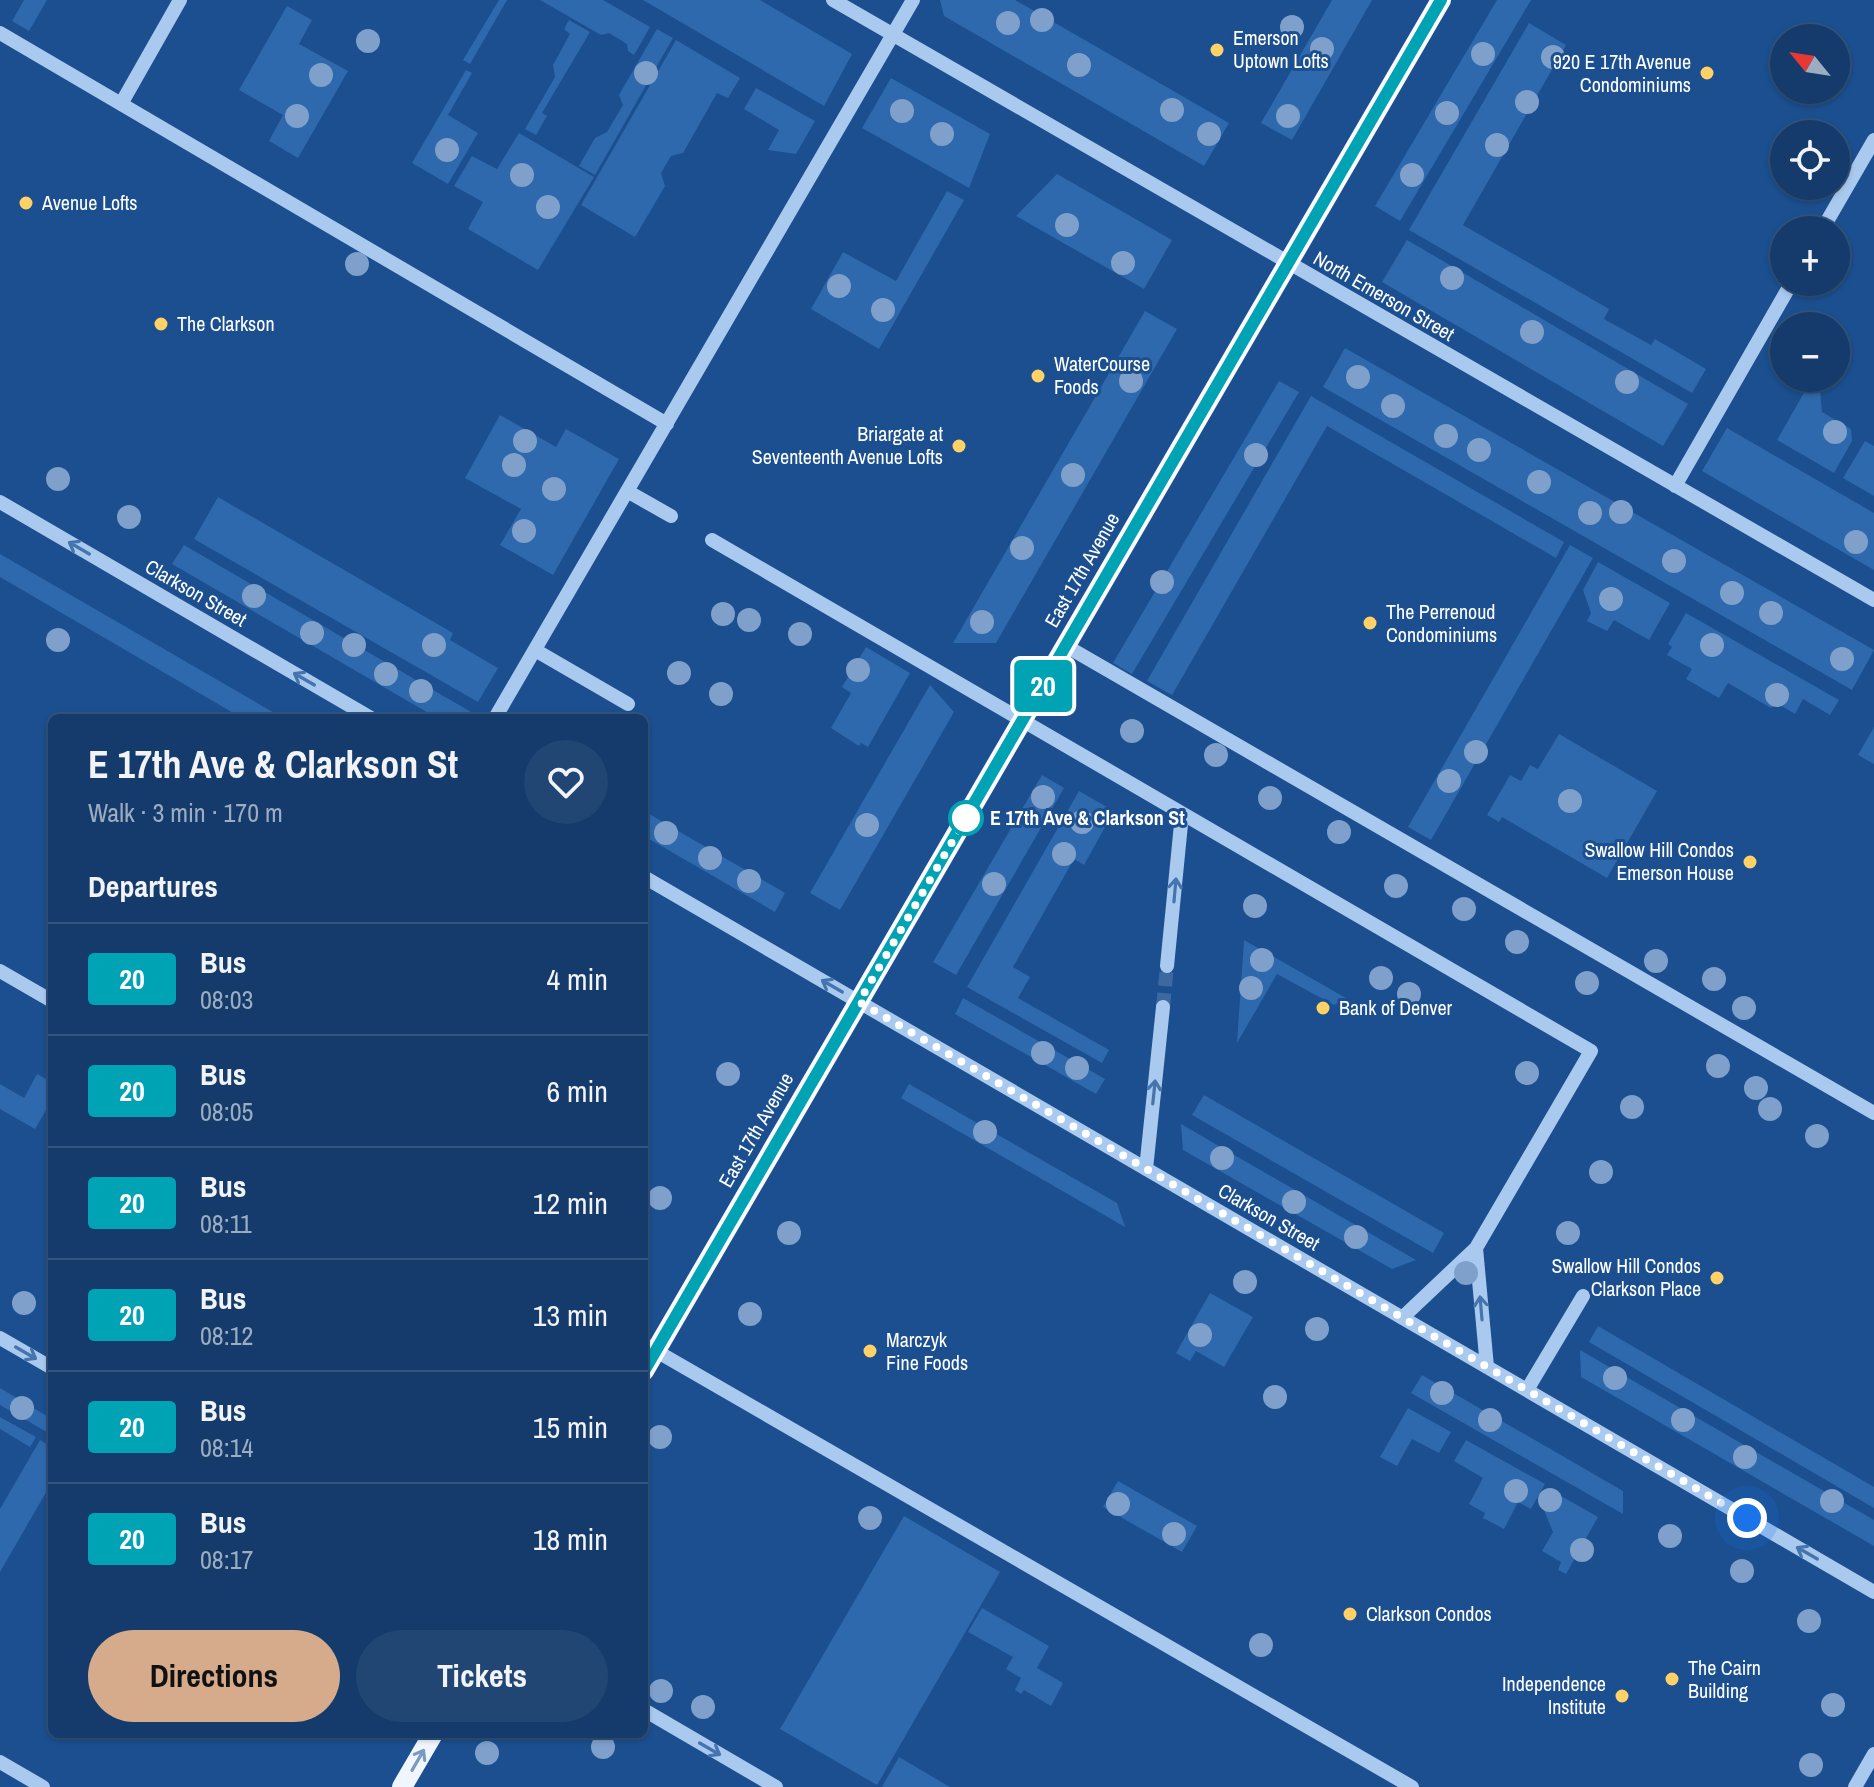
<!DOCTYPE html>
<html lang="en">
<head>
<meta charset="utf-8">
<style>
	:root { --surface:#143b6b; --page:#214673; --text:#f1f3f6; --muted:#9dadc1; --line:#33557e; --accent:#d6ab8b }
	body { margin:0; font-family:"Archivo Narrow",sans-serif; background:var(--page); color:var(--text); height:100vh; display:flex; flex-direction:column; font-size:30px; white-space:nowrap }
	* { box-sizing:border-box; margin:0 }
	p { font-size:26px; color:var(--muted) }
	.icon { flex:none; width:44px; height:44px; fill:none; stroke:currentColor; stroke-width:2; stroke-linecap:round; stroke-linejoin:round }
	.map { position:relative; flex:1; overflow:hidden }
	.details { position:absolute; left:48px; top:714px; width:600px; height:1024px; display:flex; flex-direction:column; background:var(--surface); border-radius:12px; box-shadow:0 2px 6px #0004,0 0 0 2px var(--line) }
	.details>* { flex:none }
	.badge { padding:0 16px; border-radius:6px; font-size:28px; line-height:52px }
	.needle { width:52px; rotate:300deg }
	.tools { position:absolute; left:1770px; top:24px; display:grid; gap:16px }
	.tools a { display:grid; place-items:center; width:80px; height:80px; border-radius:50%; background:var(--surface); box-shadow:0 2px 6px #0004,0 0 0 2px var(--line); font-size:40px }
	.you { position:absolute; width:40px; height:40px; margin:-20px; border:6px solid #fff; border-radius:50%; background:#1a73e8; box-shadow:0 0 0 12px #1a73e833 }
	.map>.badge { position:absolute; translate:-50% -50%; box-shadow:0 0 0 4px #fff }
	h2 { padding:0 40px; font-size:30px; line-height:72px }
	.round { display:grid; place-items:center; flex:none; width:84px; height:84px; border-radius:42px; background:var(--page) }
	.head { display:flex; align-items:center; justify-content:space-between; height:136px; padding:0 40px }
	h1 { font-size:38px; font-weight:700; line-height:60px }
	.cta { display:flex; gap:16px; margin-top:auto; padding:16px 40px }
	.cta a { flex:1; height:92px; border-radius:48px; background:var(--accent); color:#111; font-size:32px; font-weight:700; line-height:92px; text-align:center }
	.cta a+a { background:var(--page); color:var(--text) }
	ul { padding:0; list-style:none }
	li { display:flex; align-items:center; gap:24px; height:112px; padding:0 40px; border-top:2px solid var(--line) }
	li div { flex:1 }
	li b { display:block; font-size:30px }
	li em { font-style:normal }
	li .badge { min-width:88px; font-weight:700; text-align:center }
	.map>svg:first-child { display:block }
	.green { fill:#2e69ad }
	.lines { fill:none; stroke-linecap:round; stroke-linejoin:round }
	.minor-tunnel { stroke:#3d69a0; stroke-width:14; stroke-dasharray:14 7; stroke-linecap:butt }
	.minor { stroke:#a9c9ee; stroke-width:14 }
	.major { stroke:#f0f6ff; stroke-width:20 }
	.tree { fill:#7ea0ca }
	.oneway { stroke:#4674ac }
	.oneway2 { stroke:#7b9ac1 }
	.line-casing { stroke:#fff; stroke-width:18 }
	.line { stroke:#00a3b4; stroke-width:12 }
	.walk { stroke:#fff; stroke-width:8; stroke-dasharray:0 14.4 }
	.poi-dot { fill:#ffd166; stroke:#1b4f8f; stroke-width:3 }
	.stop-dot { fill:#fff; stroke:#00a3b4; stroke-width:4 }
	.labels { text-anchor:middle; stroke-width:6; stroke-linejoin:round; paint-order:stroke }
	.poi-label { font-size:20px; fill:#fff; stroke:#1b4f8f; text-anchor:start }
	.street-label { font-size:20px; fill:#fff; stroke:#1b4f8f }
	.stop-label { font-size:20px; font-weight:bold; fill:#fff; stroke:#1b4f8f; text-anchor:start }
</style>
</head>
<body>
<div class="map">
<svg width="1874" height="1787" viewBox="0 0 1874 1787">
	<rect width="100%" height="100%" fill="#1b4f8f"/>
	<!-- green -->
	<path class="green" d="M24,0H47L29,31L12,21Z
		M499,0H507L470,64L463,60Z
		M540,0H603L650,27L634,55L628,51L627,44L609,33L601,35Z
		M643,0H760L852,54L824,106Z
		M940,0H1015L1229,123L1204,166L944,16Z
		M1332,0H1372L1292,140L1261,123Z
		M1497,0H1531L1400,221L1375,206Z
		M287,6L312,20L299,44L348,71L298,158L269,141L283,115L239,90Z
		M569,20L590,32L542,113L547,116L536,135L525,129L555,77L553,65L570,34L564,29Z
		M1529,23L1566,45L1463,225L1609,309L1604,319L1651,345L1655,339L1706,369L1692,393L1409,230Z
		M657,29L673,38L595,175L579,166L595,138L607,132L623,105L619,95Z
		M676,40L740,78L728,98L717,93L683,153L671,156L661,173L665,186L635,237L581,205Z
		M466,70L472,73L448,115L478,133L448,184L412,163Z
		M891,78L990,134L969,188L862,128Z
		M756,88L815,121L796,154L768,150L779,130L744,109Z
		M519,133L594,177L538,270L468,229L483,202L454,186L472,156L497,169Z
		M1057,174L1172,240L1144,289L1016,216Z
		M947,191L964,200L879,349L811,309L843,252L896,281Z
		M1407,240L1688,404L1663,446L1382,282Z
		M1145,311L1177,329L996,643H953Z
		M1345,348L1874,650L1852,690L1323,387Z
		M1279,381L1299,392L1132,674L1113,663Z
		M1809,384L1820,390L1822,412L1851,429L1852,441L1834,473L1777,440Z
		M1311,396L1564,542L1556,558L1327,426L1172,695L1147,681Z
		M500,415L556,447L566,429L619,459L553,575L500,545L521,509L465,478Z
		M1727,428L1874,513V570L1702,471Z
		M1865,441L1874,446V496L1843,478Z
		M218,497L453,633L450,640L498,668L478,702L194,539Z
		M184,545L471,712L467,718H437L172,564Z
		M1570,545L1593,558L1431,840L1408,827Z
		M0,554L283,718H242L0,577Z
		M1598,562L1670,603L1649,640L1614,620L1607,631L1587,621L1591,613L1583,590Z
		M1686,613L1839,700L1830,715L1803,699L1795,714L1775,702L1771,708L1728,683L1719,698L1686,679L1692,669L1667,655L1672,647L1668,644Z
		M866,647L910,673L868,747L861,743L859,746L831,728L851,693L842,687Z
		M930,685L954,712L840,910L810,893Z
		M1874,727V764L1858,755Z
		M1559,734L1657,791L1607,878L1502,817L1499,822L1487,815L1510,775L1521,781L1530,765L1538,769Z
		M1042,775L1064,788L956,975L933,962Z
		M1079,791L1114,811L1084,865L1074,859L1013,967L1030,977L1018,998L1109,1050L1102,1063L967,987Z
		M644,811L785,893L775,912L644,836Z
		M1244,940L1346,998L1334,1005L1277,974L1237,1043Z
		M963,998L1105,1079L1096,1094L955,1014Z
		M37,1074L52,1082V1100L35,1129L0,1109V1084L24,1098Z
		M909,1084L1117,1203L1125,1227L901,1098Z
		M1204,1095L1444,1233L1433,1253L1192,1115Z
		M1181,1124L1416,1260L1392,1269L1183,1150Z
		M1210,1293L1253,1317L1224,1367L1196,1351L1190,1361L1176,1353Z
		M1598,1326L1874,1487V1508L1589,1342Z
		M1580,1350L1874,1520V1546L1581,1377Z
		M1422,1375L1623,1491V1514L1411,1393Z
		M0,1388L52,1419V1435L0,1405Z
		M1408,1408L1451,1432L1439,1453L1412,1439L1397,1466L1380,1457Z
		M0,1417L36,1437L30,1447L0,1429Z
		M40,1440L52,1447V1482L0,1572V1509Z
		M1466,1440L1545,1484L1531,1509L1518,1502L1504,1529L1483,1518L1485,1513L1469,1504L1483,1478L1454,1461Z
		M1118,1481L1197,1526L1182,1552L1103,1507Z
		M1554,1492L1598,1517L1566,1574L1558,1570L1561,1562L1542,1551L1553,1532L1544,1510Z
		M904,1516L1000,1572L877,1785L780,1729Z
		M982,1608L1049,1646L1037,1668L1063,1683L1051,1706L1024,1690L1021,1694L1015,1690L1021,1678L1006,1669L1013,1657L968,1632Z
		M899,1757L950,1787H882Z"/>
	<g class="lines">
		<!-- minor-tunnel -->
		<path class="minor-tunnel" d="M1163,1007L1167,966"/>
		<!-- minor -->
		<path class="minor" d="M833,0L1874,600
			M0,33L667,424
			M121,104L180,0
			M1822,230L1874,140
			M1675,486L1792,282
			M627,491L671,516
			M0,502L371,718
			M712,540L1591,1051L1476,1248L1402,1318
			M1066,646L1874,1113
			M535,650L628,704
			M495,718L913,0
			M644,877L1874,1592
			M1167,966L1182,814
			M0,971L52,1001
			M1146,1169L1163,1007
			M1476,1248L1487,1367
			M0,1338L52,1368
			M644,1344L1412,1787
			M1527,1390L1583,1296
			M644,1710L776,1787
			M0,1762L43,1787
			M1855,1787L1874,1754"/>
		<!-- major -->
		<path class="major" d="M644,1371L1441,0
			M402,1787L433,1734"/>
	</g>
	<!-- trees -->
	<g class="tree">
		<circle cx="1042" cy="20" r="12"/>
		<circle cx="1008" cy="23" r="12"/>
		<circle cx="1292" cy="27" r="12"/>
		<circle cx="368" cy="41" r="12"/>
		<circle cx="1322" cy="49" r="12"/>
		<circle cx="1483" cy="54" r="12"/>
		<circle cx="1553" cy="57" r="12"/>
		<circle cx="1079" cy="65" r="12"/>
		<circle cx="646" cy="73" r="12"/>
		<circle cx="321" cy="75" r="12"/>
		<circle cx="1527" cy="102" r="12"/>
		<circle cx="1172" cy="110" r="12"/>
		<circle cx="902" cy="111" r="12"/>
		<circle cx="1447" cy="113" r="12"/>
		<circle cx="297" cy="116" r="12"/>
		<circle cx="1288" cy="116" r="12"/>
		<circle cx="942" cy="134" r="12"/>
		<circle cx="1209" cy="134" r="12"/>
		<circle cx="1497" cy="145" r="12"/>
		<circle cx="447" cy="150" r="12"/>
		<circle cx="522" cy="175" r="12"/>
		<circle cx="1412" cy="175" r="12"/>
		<circle cx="548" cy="207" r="12"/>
		<circle cx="1067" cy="225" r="12"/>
		<circle cx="1123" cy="263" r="12"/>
		<circle cx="357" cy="264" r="12"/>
		<circle cx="1452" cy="278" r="12"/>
		<circle cx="839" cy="286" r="12"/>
		<circle cx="883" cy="310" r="12"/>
		<circle cx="1532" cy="332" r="12"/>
		<circle cx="1358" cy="377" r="12"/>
		<circle cx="1131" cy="381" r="12"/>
		<circle cx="1627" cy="382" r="12"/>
		<circle cx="1393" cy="406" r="12"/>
		<circle cx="1835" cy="432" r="12"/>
		<circle cx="1446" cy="436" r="12"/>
		<circle cx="525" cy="441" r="12"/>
		<circle cx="1479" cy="450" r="12"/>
		<circle cx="1256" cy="455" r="12"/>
		<circle cx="514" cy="465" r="12"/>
		<circle cx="1073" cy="475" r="12"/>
		<circle cx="58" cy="479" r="12"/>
		<circle cx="1539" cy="482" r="12"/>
		<circle cx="554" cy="489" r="12"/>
		<circle cx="1621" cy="512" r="12"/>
		<circle cx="1590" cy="513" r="12"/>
		<circle cx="129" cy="517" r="12"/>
		<circle cx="524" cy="531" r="12"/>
		<circle cx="1856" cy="542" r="12"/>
		<circle cx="1022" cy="548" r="12"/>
		<circle cx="1674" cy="561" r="12"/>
		<circle cx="1162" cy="582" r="12"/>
		<circle cx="1732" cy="593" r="12"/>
		<circle cx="254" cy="596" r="12"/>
		<circle cx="1611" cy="599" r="12"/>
		<circle cx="1771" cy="613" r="12"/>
		<circle cx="723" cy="614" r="12"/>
		<circle cx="749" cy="620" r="12"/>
		<circle cx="982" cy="622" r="12"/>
		<circle cx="312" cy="633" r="12"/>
		<circle cx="800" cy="634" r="12"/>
		<circle cx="58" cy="640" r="12"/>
		<circle cx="354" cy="645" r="12"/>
		<circle cx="434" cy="645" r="12"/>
		<circle cx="1712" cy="645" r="12"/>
		<circle cx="1842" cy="659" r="12"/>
		<circle cx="858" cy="670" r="12"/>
		<circle cx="679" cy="673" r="12"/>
		<circle cx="386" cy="674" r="12"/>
		<circle cx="421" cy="691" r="12"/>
		<circle cx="721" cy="694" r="12"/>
		<circle cx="1777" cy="695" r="12"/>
		<circle cx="1132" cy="731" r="12"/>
		<circle cx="1476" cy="752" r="12"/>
		<circle cx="1216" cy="755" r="12"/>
		<circle cx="1449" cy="781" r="12"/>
		<circle cx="1043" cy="797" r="12"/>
		<circle cx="1270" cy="798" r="12"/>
		<circle cx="1570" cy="801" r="12"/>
		<circle cx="1082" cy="822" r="12"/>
		<circle cx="867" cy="825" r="12"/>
		<circle cx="1339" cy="832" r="12"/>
		<circle cx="666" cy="833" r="12"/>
		<circle cx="1064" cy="854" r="12"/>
		<circle cx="710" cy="858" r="12"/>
		<circle cx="749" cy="881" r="12"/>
		<circle cx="994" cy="884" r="12"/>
		<circle cx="1396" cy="886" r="12"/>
		<circle cx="1255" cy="906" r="12"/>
		<circle cx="1464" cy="909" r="12"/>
		<circle cx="1517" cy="942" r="12"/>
		<circle cx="1262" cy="960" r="12"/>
		<circle cx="1656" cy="961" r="12"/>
		<circle cx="1381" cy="978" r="12"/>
		<circle cx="1714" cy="979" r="12"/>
		<circle cx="1587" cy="983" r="12"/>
		<circle cx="1251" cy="988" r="12"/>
		<circle cx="1409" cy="994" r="12"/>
		<circle cx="1744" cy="1008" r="12"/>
		<circle cx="1043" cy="1053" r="12"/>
		<circle cx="1718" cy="1066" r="12"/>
		<circle cx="1077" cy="1068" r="12"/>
		<circle cx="1527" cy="1073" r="12"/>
		<circle cx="728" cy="1074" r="12"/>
		<circle cx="1756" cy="1088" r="12"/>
		<circle cx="1632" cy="1107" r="12"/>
		<circle cx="1770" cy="1109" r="12"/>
		<circle cx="985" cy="1132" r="12"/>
		<circle cx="1817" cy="1136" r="12"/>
		<circle cx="1222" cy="1158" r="12"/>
		<circle cx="1601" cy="1172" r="12"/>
		<circle cx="660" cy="1198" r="12"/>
		<circle cx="1294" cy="1202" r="12"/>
		<circle cx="789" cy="1233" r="12"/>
		<circle cx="1568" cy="1233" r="12"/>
		<circle cx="1356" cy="1237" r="12"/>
		<circle cx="1466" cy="1273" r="12"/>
		<circle cx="1245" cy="1282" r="12"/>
		<circle cx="24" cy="1303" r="12"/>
		<circle cx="750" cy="1314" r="12"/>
		<circle cx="1317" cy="1329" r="12"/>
		<circle cx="1200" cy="1335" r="12"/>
		<circle cx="1615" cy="1378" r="12"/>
		<circle cx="1442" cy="1393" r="12"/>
		<circle cx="1275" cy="1397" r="12"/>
		<circle cx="22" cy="1408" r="12"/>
		<circle cx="1490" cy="1420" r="12"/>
		<circle cx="1683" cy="1420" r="12"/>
		<circle cx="660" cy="1437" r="12"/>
		<circle cx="1745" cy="1457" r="12"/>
		<circle cx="1516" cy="1491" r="12"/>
		<circle cx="1550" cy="1500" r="12"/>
		<circle cx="1832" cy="1501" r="12"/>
		<circle cx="1118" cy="1504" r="12"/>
		<circle cx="870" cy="1518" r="12"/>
		<circle cx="1174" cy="1534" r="12"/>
		<circle cx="1670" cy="1536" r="12"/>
		<circle cx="1582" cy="1550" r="12"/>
		<circle cx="1742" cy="1571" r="12"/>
		<circle cx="1809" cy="1621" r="12"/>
		<circle cx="1261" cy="1645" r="12"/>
		<circle cx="661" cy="1691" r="12"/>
		<circle cx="1833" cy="1705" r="12"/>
		<circle cx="703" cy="1707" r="12"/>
		<circle cx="603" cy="1747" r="12"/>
		<circle cx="487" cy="1753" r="12"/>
		<circle cx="1811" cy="1765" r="12"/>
	</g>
	<!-- one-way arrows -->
	<defs><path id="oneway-shaft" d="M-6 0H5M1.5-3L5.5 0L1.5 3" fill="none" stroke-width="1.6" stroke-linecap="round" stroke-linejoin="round" transform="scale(2)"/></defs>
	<g class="oneway">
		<use href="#oneway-shaft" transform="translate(79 548) rotate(-150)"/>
		<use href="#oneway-shaft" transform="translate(304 679) rotate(-150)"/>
		<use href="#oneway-shaft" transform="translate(1175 890) rotate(-85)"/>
		<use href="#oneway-shaft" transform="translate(832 986) rotate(-150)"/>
		<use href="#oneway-shaft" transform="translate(1154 1092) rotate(-84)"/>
		<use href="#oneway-shaft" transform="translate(1481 1308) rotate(-95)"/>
		<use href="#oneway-shaft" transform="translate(26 1353) rotate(30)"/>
		<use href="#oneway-shaft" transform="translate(1807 1553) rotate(-150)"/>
		<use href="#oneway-shaft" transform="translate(710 1749) rotate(30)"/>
	</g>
	<use class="oneway2" href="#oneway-shaft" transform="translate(418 1760) rotate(-60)"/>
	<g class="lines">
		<!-- line casing -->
		<g class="line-casing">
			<path id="line" d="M644,1371L1441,0"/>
		</g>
		<!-- line -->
		<use href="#line" class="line"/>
		<!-- walk -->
		<path class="walk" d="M966,818L859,1002L1747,1518"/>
	</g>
	<!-- markers -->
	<g class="poi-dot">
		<circle cx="1217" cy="50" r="8"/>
		<circle cx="1707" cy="73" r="8"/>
		<circle cx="26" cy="203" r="8"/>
		<circle cx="161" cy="324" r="8"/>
		<circle cx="1038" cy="376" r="8"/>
		<circle cx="959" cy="446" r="8"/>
		<circle cx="1370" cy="623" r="8"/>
		<circle cx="1750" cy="862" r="8"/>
		<circle cx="1323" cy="1008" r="8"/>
		<circle cx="1717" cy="1278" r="8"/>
		<circle cx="870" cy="1351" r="8"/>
		<circle cx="1350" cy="1614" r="8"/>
		<circle cx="1672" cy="1679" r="8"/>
		<circle cx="1622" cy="1696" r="8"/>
	</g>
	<circle class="stop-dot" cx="966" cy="818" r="16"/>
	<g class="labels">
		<!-- poi labels -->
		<g class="poi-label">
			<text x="1233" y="45">Emerson<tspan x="1233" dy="23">Uptown Lofts</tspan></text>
			<text x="1691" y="69" text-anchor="end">920 E 17th Avenue<tspan x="1691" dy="23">Condominiums</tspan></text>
			<text x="42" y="210">Avenue Lofts</text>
			<text x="177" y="331">The Clarkson</text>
			<text x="1054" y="371">WaterCourse<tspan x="1054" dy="23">Foods</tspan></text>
			<text x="943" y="441" text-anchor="end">Briargate at<tspan x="943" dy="23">Seventeenth Avenue Lofts</tspan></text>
			<text x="1386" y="619">The Perrenoud<tspan x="1386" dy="23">Condominiums</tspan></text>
			<text x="1734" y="857" text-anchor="end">Swallow Hill Condos<tspan x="1734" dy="23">Emerson House</tspan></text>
			<text x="1339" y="1015">Bank of Denver</text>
			<text x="1701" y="1273" text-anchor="end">Swallow Hill Condos<tspan x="1701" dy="23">Clarkson Place</tspan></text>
			<text x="886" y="1347">Marczyk<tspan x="886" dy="23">Fine Foods</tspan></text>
			<text x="1366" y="1621">Clarkson Condos</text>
			<text x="1688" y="1675">The Cairn<tspan x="1688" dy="23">Building</tspan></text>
			<text x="1606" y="1691" text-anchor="end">Independence<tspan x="1606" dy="23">Institute</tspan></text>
		</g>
		<!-- street labels -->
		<g class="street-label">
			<text transform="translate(1384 296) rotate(30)" y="7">North Emerson Street</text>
			<text transform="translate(1082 570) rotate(-60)" y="7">East 17th Avenue</text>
			<text transform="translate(196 593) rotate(30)" y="7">Clarkson Street</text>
			<text transform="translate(756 1130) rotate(-60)" y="7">East 17th Avenue</text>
			<text transform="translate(1269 1217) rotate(30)" y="7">Clarkson Street</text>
		</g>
		<!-- stop labels -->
		<g class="stop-label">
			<text x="990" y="825">E 17th Ave &amp; Clarkson St</text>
		</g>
	</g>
</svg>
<div class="tools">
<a><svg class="needle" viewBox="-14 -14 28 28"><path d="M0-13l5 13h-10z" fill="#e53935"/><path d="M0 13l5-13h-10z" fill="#9dadc1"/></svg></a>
<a><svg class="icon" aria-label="locate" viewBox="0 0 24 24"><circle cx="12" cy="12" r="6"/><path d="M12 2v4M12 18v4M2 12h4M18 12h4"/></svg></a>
<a>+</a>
<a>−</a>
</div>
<div class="you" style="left:1747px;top:1518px"></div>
<b class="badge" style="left:1043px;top:686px;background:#00a3b4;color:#fff">20</b>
<section class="details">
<div class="head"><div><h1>E 17th Ave &amp; Clarkson St</h1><p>Walk · 3 min · 170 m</p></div><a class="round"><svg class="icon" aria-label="heart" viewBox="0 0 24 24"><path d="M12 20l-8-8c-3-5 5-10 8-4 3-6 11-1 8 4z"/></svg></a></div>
<h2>Departures</h2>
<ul>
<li><span class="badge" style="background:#00a3b4;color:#fff">20</span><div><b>Bus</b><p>08:03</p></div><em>4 min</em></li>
<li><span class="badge" style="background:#00a3b4;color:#fff">20</span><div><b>Bus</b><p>08:05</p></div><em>6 min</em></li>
<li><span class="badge" style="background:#00a3b4;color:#fff">20</span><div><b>Bus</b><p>08:11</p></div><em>12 min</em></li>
<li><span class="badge" style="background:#00a3b4;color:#fff">20</span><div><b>Bus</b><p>08:12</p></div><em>13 min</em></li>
<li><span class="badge" style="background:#00a3b4;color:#fff">20</span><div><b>Bus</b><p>08:14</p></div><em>15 min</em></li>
<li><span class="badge" style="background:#00a3b4;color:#fff">20</span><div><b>Bus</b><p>08:17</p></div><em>18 min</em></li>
</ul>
<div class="cta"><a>Directions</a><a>Tickets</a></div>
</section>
</div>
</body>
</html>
